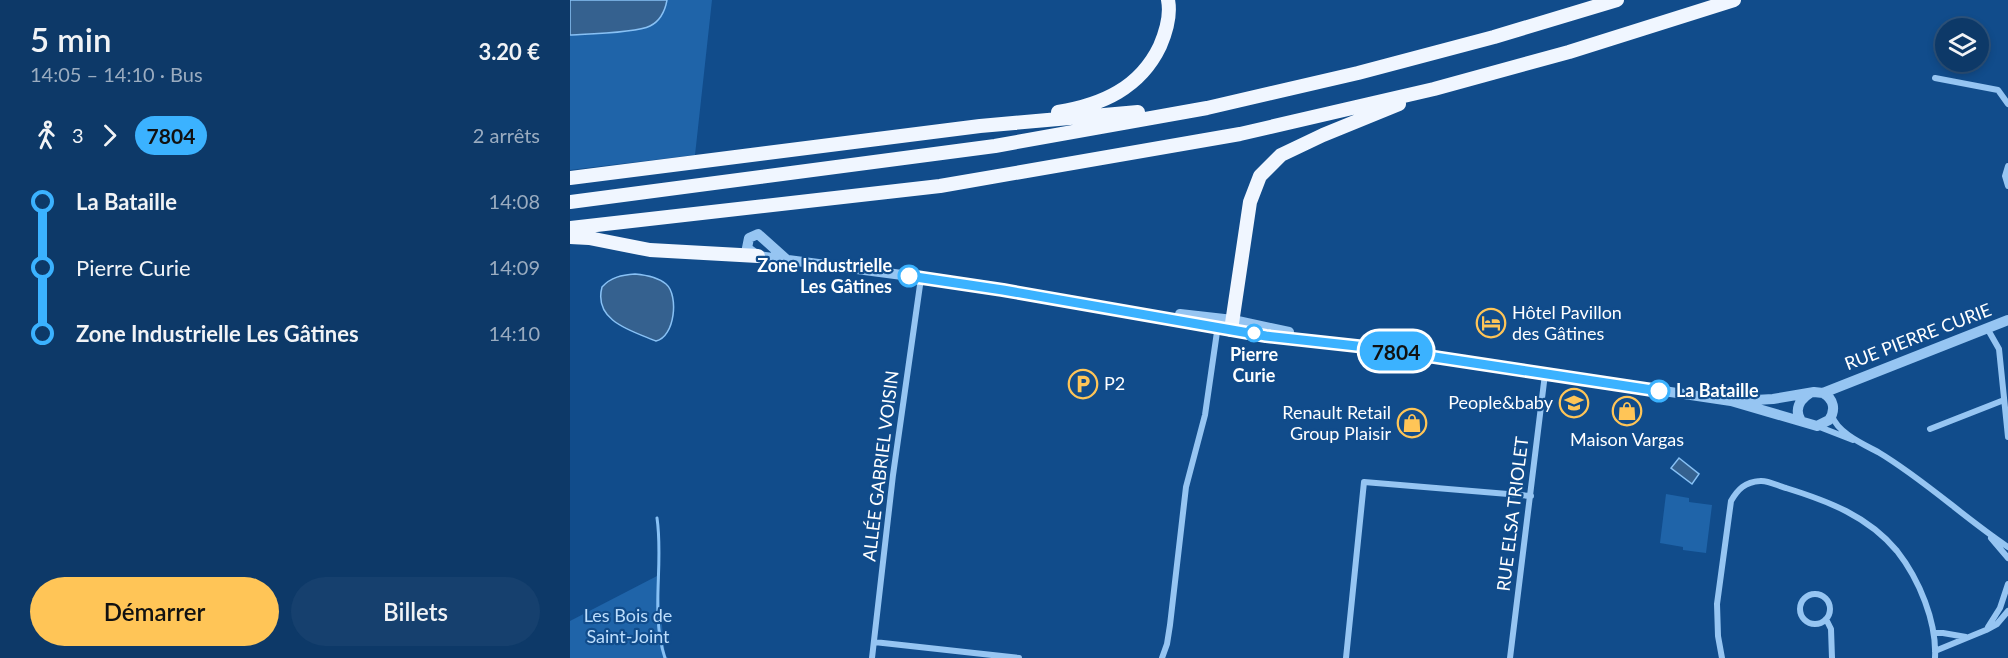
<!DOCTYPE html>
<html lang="fr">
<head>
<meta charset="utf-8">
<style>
	:root { --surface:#0d3968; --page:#16406e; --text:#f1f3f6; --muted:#9aacc0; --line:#2d537c; --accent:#ffc557 }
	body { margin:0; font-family:Lato,sans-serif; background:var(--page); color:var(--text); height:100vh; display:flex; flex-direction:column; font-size:22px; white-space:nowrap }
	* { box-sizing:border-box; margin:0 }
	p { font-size:20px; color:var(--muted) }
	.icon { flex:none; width:33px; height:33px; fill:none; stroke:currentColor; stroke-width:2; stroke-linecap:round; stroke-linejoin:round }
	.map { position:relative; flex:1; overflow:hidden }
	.panel { display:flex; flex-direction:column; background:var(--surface); width:570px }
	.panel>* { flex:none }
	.badge { padding:0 12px; border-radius:20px; font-size:21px; line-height:39px }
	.tools { position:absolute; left:1365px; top:18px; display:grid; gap:12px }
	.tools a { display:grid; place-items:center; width:54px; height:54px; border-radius:50%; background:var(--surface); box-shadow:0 3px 9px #0003,0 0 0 2px var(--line); font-size:30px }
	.map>.badge { position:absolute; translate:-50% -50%; box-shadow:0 0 0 3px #fff }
	.legs { display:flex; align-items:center; gap:9px; height:66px; padding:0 30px; font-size:20px }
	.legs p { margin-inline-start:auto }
	.overview { display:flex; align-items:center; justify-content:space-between; height:102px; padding:0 30px }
	h1 { font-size:33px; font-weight:600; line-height:45px }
	.primary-button { display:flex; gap:12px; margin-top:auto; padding:12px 30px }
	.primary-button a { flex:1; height:69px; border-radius:36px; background:var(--accent); color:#111; font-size:24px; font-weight:600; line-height:69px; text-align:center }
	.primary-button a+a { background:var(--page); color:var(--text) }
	ul { padding:0 30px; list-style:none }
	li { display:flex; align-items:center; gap:21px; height:66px; font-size:22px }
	li i { display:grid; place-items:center; width:9px; height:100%; margin:0 8px; background:currentColor }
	li i::after { content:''; width:15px; height:15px; margin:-8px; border:4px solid; border-radius:50%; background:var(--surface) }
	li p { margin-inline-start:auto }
	li:first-child i { background:linear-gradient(#0000 50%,currentColor 0) }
	li:last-child i { background:linear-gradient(currentColor 50%,#0000 0) }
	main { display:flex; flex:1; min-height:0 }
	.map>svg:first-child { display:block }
	.green { fill:#1f64a9 }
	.water { fill:#35618f; stroke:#88c1f5; stroke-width:1.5 }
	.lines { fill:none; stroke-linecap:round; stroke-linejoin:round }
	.stream { stroke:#88c1f5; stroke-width:3 }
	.minor { stroke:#96c5f2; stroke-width:6 }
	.tertiary { stroke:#96c5f2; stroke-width:10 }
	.trunk { stroke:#f0f6ff; stroke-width:14 }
	.line-1-casing { stroke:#fff; stroke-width:14 }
	.line-1 { stroke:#3bb2ff; stroke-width:9 }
	.stop-1-dot { fill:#fff; stroke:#3bb2ff; stroke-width:3 }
	.labels { text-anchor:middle; stroke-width:4.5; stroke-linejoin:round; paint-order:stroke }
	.stop-label { font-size:18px; font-weight:bold; fill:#fff; stroke:#114c8b; text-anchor:end }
	.poi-label { font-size:18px; fill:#fff; stroke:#114c8b; text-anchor:start }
	.street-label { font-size:18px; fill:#fff; stroke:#114c8b }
	.park-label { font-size:18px; fill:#bddefd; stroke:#114c8b }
</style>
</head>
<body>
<main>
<section class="panel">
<div class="overview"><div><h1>5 min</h1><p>14:05 – 14:10 · Bus</p></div><b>3.20 €</b></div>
<div class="legs"><svg class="icon" aria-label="walk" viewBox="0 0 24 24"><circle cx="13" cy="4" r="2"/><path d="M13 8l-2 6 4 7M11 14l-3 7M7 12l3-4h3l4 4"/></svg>3<svg class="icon" aria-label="forward" viewBox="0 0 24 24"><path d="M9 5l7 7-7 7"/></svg><b class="badge" style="background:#3bb2ff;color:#111">7804</b><p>2 arrêts</p></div>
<ul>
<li><i style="color:#3bb2ff"></i><b>La Bataille</b><p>14:08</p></li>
<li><i style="color:#3bb2ff"></i><span>Pierre Curie</span><p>14:09</p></li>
<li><i style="color:#3bb2ff"></i><b>Zone Industrielle Les Gâtines</b><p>14:10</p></li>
</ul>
<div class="primary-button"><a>Démarrer</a><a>Billets</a></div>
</section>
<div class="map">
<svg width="1438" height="658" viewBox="0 0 1438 658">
	<rect width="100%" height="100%" fill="#114c8b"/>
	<!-- green -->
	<path class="green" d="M97,0H142L125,155L0,170V35C17,34 66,33 80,26C90,21 95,11 97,0Z
		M1096,494L1119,498V502L1142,505L1136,553L1113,550V547L1090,543Z
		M87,576L95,655L98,658H0V621Z"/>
	<!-- water -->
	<path class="water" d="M0,0H97C95,11 90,21 80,26C66,33 17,34 0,35Z
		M65,274C76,275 88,277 96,284C109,295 105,337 86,341C62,331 23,321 32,287C41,277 52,275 65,274Z
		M1109,458L1129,474L1122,484L1101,468Z"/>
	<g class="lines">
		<!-- stream -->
		<path class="stream" d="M87,518C94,565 80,613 95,658"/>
		<!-- minor -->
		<path class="minor" d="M1365,78L1428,90L1438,104
			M1438,166L1435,176L1438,186
			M1417,328L1429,349L1438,437
			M1262,416C1268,433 1293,444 1308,452C1355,480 1393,517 1438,547
			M1247,426L1283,440
			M1360,429L1434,400
			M1421,538L1438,558
			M1230 609a15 15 0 1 1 30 0a15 15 0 1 1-30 0Z
			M1256,619L1261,629L1262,658
			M1418,627L1430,608L1438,584
			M1364,633H1373L1396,637
			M304,642L449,658
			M1365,651L1416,630L1427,624L1438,611
			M302,658L323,475L351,278
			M592,658L597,644L600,625L616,487L635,415L648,325
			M776,658L794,482L961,496
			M940,658L975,374
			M1152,658L1148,636L1147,604L1161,501C1168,489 1175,482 1190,481C1198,480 1208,486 1216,488C1258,501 1298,516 1327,551C1349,579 1367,622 1365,658"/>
		<!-- tertiary -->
		<path class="tertiary" d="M216,259L188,234L179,238L177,248L188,256L370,280L696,336L805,348L1161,401L1247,426L1259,420C1266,410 1264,399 1253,393
			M610,314L663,320L719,332
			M1168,401L1203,399L1244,392L1253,393L1438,320
			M1231,421C1224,410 1229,400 1240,393"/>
		<!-- trunk -->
		<path class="trunk" d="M488,112C532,105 570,88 590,46C596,32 601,15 598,0
			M0,178L410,126L568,112
			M0,202L425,146L637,108L788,73L924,37L1047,0
			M0,228L370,186L670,134L864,89L999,52L1164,0
			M0,237L19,238L80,250L188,256
			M661,330L680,202L690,176L711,155L753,135L829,104"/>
	</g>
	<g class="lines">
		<!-- line-1 casing -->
		<g class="line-1-casing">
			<path id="line-1" d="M339,276L433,290L696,336L805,348L1089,391"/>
		</g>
		<!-- line-1 -->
		<use href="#line-1" class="line-1"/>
	</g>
	<!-- icons -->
	<defs>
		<g id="hotel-ring" transform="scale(1.5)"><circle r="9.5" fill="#114c8b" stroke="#ffc557" stroke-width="1.5"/><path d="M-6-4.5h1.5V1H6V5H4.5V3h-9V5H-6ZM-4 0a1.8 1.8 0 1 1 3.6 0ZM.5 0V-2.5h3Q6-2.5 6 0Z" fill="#ffc557"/></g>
		<g id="parking-ring" transform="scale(1.5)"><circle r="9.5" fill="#114c8b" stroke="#ffc557" stroke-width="1.5"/><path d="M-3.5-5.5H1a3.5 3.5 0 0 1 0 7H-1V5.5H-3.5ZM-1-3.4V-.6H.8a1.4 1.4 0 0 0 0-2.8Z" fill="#ffc557"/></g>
		<g id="school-ring" transform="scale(1.5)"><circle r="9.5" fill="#114c8b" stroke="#ffc557" stroke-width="1.5"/><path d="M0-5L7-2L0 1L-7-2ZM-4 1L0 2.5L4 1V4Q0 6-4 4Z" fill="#ffc557"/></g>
		<g id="shop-ring" transform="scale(1.5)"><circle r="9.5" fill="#114c8b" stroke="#ffc557" stroke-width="1.5"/><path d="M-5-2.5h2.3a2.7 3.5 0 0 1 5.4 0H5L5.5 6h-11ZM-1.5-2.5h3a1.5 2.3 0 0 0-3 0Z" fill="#ffc557"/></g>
	</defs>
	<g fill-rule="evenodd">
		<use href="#hotel-ring" x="921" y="323"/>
		<use href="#parking-ring" x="513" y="384"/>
		<use href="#school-ring" x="1004" y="403"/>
		<use href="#shop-ring" x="1057" y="411"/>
		<use href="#shop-ring" x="842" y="423"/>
	</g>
	<!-- markers -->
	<g class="stop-1-dot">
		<circle cx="339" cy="276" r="10"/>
		<circle cx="684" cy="333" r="8"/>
		<circle cx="1089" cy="391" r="10"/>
	</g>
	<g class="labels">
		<!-- stop labels -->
		<g class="stop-label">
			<text x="322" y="272">Zone Industrielle<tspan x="322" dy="21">Les Gâtines</tspan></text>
			<text x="684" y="361" text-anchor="middle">Pierre<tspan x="684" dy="21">Curie</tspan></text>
			<text x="1106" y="397" text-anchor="start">La Bataille</text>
		</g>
		<!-- poi labels -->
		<g class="poi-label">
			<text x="942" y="319">Hôtel Pavillon<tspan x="942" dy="21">des Gâtines</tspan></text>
			<text x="534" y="390">P2</text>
			<text x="983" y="409" text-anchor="end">People&amp;baby</text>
			<text x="821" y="419" text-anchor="end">Renault Retail<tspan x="821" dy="21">Group Plaisir</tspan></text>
			<text x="1057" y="446" text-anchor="middle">Maison Vargas</text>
		</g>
		<!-- street labels -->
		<g class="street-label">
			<text transform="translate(1348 337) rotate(-21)" y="6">RUE PIERRE CURIE</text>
			<text transform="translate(311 466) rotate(-83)" y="6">ALLÉE GABRIEL VOISIN</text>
			<text transform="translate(943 514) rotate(-83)" y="6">RUE ELSA TRIOLET</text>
		</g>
		<!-- park labels -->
		<g class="park-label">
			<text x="58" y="622">Les Bois de<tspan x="58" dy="21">Saint-Joint</tspan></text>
		</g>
	</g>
</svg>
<div class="tools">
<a><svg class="icon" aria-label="layers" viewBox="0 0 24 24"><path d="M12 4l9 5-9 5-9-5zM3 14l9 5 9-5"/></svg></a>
</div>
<b class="badge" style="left:826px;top:351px;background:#3bb2ff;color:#111">7804</b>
</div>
</main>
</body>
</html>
